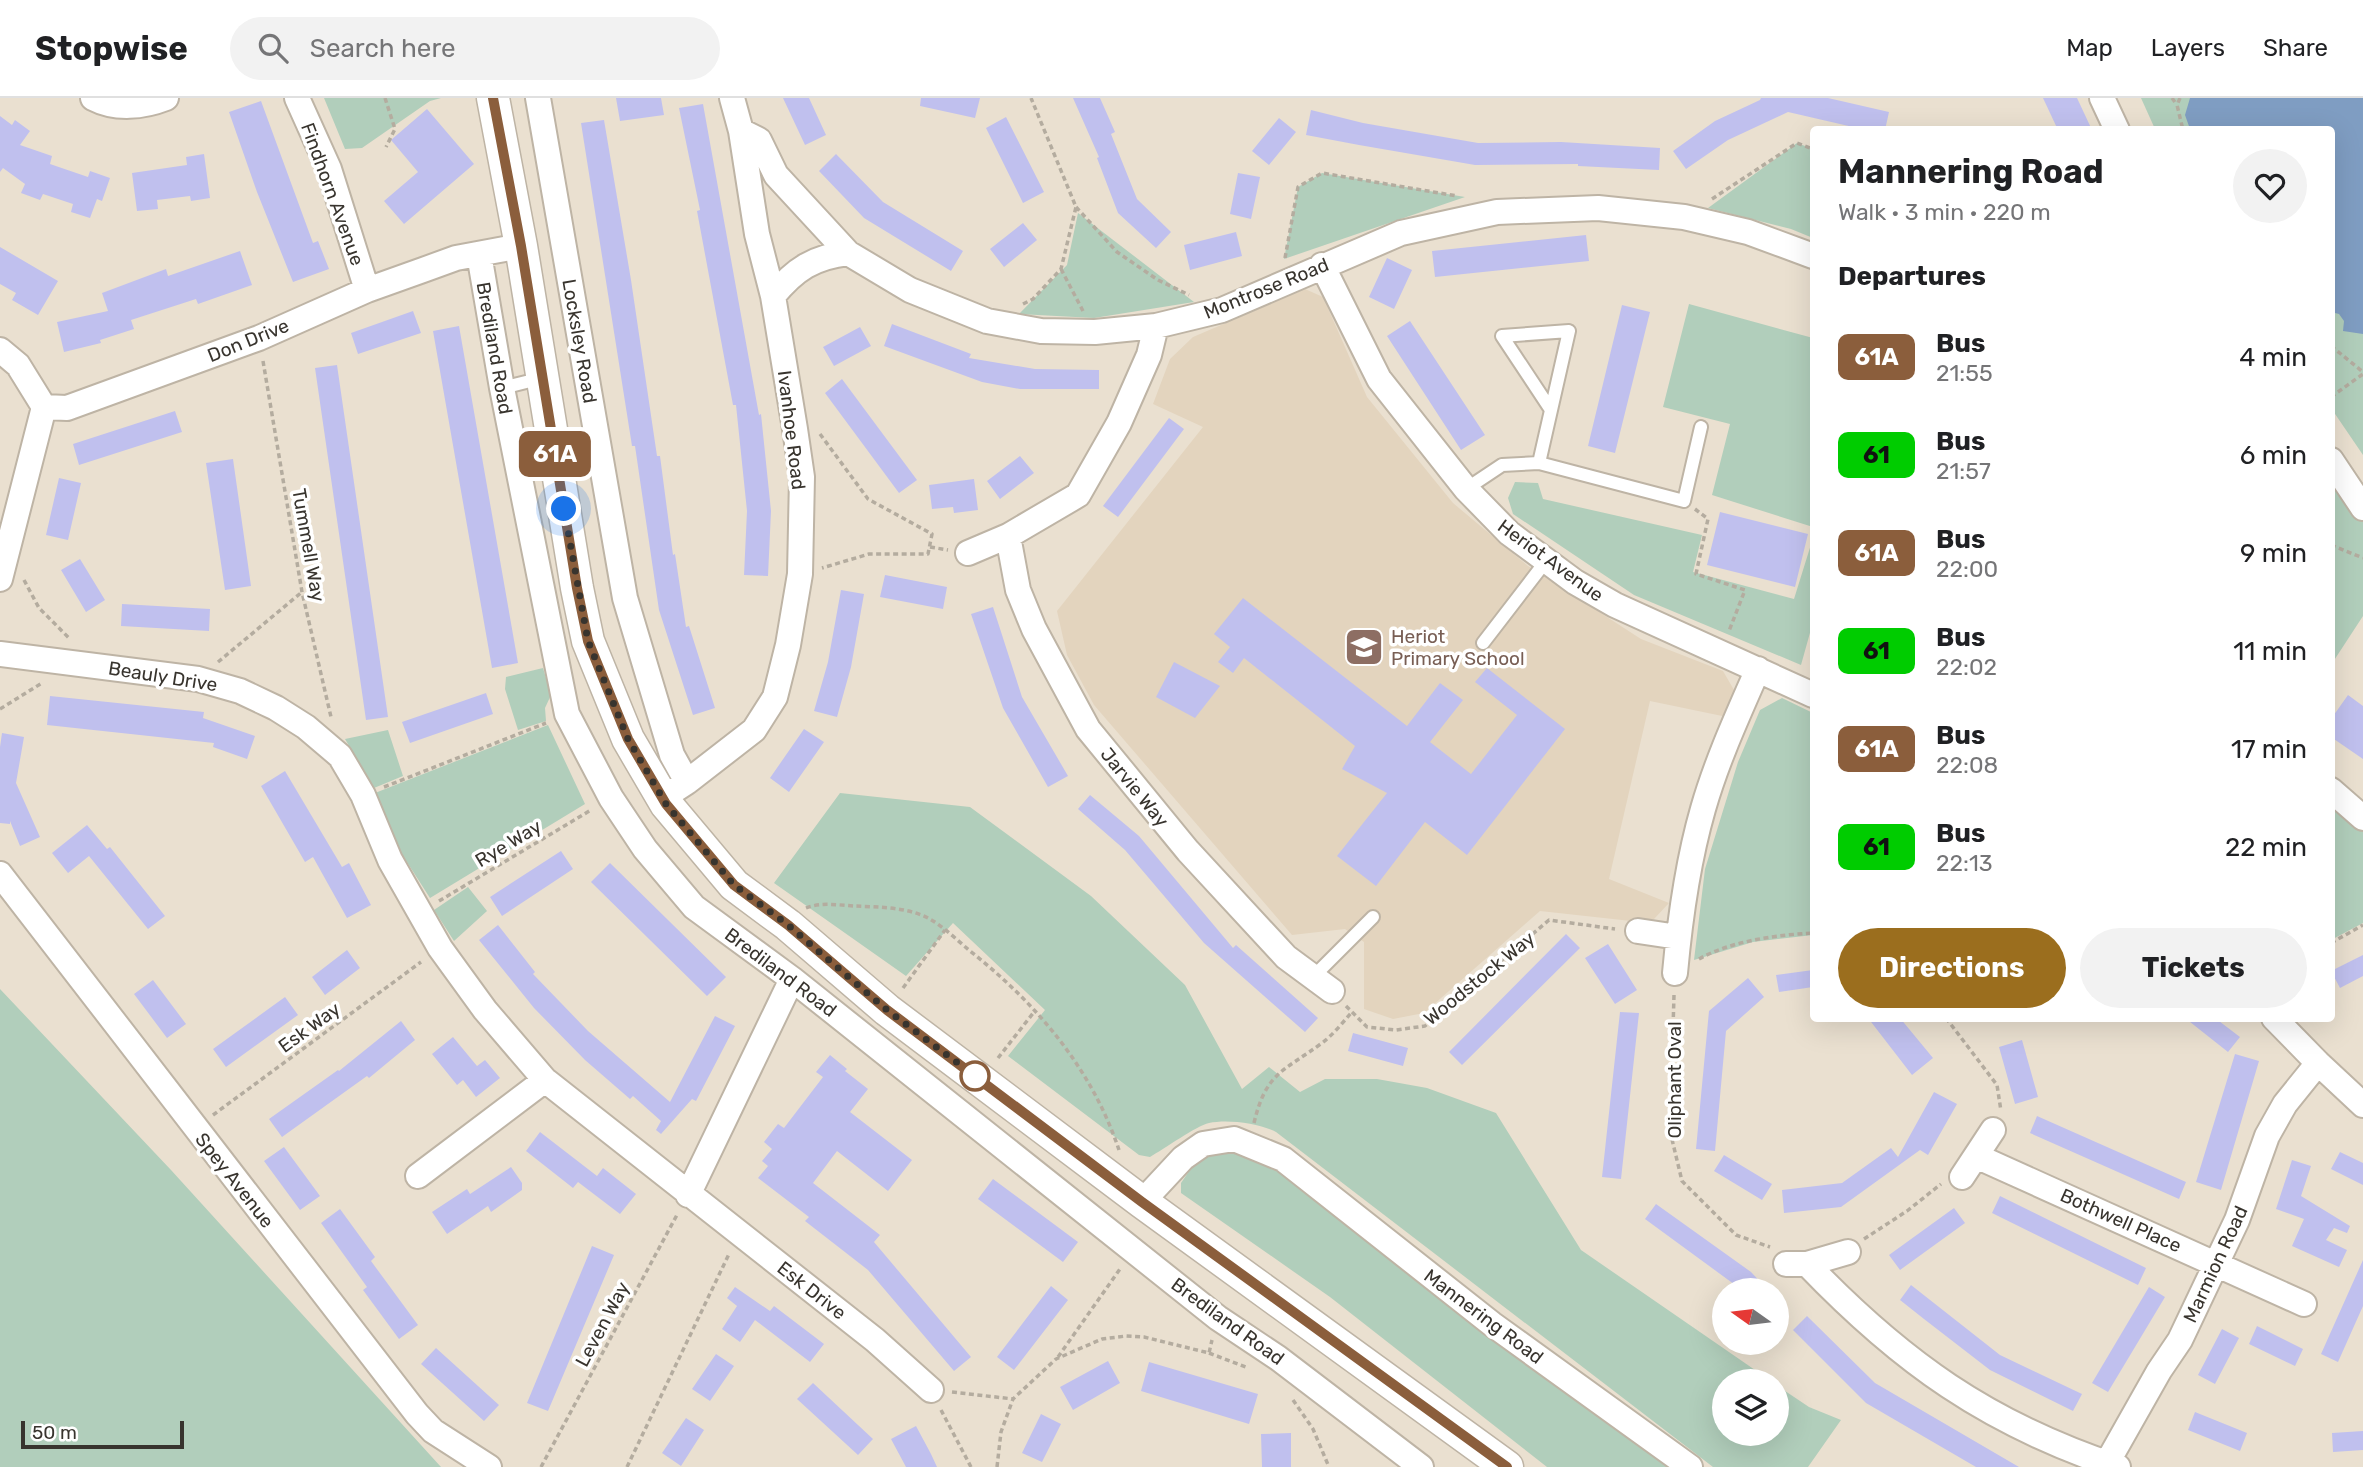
<!DOCTYPE html>
<html lang="en">
<head>
<meta charset="utf-8">
<style>
	:root { --surface:#fff; --page:#f2f2f2; --text:#202124; --muted:#757577; --line:#e0e0e0; --accent:#9b6e1e }
	body { margin:0; font-family:Rubik,sans-serif; background:var(--page); color:var(--text); height:100vh; display:flex; flex-direction:column; font-size:26px; white-space:nowrap }
	* { box-sizing:border-box; margin:0 }
	p { font-size:23px; color:var(--muted) }
	.icon { flex:none; width:38px; height:38px; fill:none; stroke:currentColor; stroke-width:2; stroke-linecap:round; stroke-linejoin:round }
	.map { position:relative; flex:1; overflow:hidden }
	.panel { position:absolute; left:1810px; top:28px; width:525px; height:896px; display:flex; flex-direction:column; background:var(--surface); border-radius:7px; box-shadow:0 7px 28px #0002 }
	.panel>* { flex:none }
	.badge { padding:0 14px; border-radius:10px; font-size:24px; line-height:46px }
	.needle { width:46px; rotate:284deg }
	.tools { position:absolute; left:1712px; top:1180px; display:grid; gap:14px }
	.tools a { display:grid; place-items:center; width:77px; height:77px; border-radius:50%; background:var(--surface); box-shadow:0 7px 28px #0002; font-size:35px }
	.scale { position:absolute; left:21px; bottom:18px; width:163px; box-sizing:border-box; padding-left:7px; border:4px solid #38342e; border-top:0; font-size:19px; line-height:24px; white-space:nowrap; color:#38342e; -webkit-text-stroke:5px #fff; paint-order:stroke }
	.you { position:absolute; width:35px; height:35px; margin:-18px; border:5px solid #fff; border-radius:50%; background:#1a73e8; box-shadow:0 0 0 10px #1a73e833 }
	.map>.badge { position:absolute; translate:-50% -50%; box-shadow:0 0 0 4px #fff }
	h2 { padding:0 28px; font-size:26px; line-height:63px }
	.round { display:grid; place-items:center; flex:none; width:74px; height:74px; border-radius:37px; background:var(--page) }
	.summary { display:flex; align-items:center; justify-content:space-between; height:119px; padding:0 28px }
	h1 { font-size:33px; font-weight:700; line-height:52px }
	.cta { display:flex; gap:14px; margin-top:auto; padding:14px 28px }
	.cta a { flex:1; height:80px; border-radius:42px; background:var(--accent); color:#fff; font-size:28px; font-weight:700; line-height:80px; text-align:center }
	.cta a+a { background:var(--page); color:var(--text) }
	ul { padding:0; list-style:none }
	li { display:flex; align-items:center; gap:21px; height:98px; padding:0 28px }
	li div { flex:1 }
	li b { display:block; font-size:26px }
	li em { font-style:normal }
	li .badge { min-width:77px; font-weight:700; text-align:center }
	header { display:flex; align-items:center; gap:42px; box-sizing:border-box; height:98px; padding:0 35px; background:var(--surface); border-bottom:2px solid var(--line) }
	header strong { font-size:33px }
	nav { display:flex; gap:38px; margin-inline-start:auto; font-size:24px }
	.search { width:490px; height:63px; background:var(--page); display:flex; align-items:center; gap:18px; box-sizing:border-box; padding:0 24px; border-radius:38px; color:var(--muted); font-size:26px }
	.map>svg:first-child { display:block }
	.built { fill:#e3d4be }
	.green { fill:#b1cebb }
	.water { fill:#7f9dc2 }
	.building { fill:#c0c0ee }
	.lines { fill:none; stroke-linecap:round; stroke-linejoin:round }
	.service-casing { stroke:#beb4a5; stroke-width:16 }
	.minor-casing { stroke:#beb4a5; stroke-width:28 }
	.tertiary-casing { stroke:#beb4a5; stroke-width:35 }
	.path { stroke:#b4ac9f; stroke-width:3.5; stroke-dasharray:5 3.5; stroke-linecap:butt }
	.service { stroke:#fff; stroke-width:12 }
	.minor { stroke:#fff; stroke-width:24 }
	.tertiary { stroke:#fff; stroke-width:32 }
	.line-casing { stroke:#fff; stroke-width:16 }
	.line { stroke:#8b5e3c; stroke-width:10 }
	.walk { stroke:#38342e; stroke-width:7; stroke-dasharray:0 12.6 }
	.stop-dot { fill:#fff; stroke:#8b5e3c; stroke-width:3.5 }
	.labels { text-anchor:middle; stroke-width:7; stroke-linejoin:round; paint-order:stroke }
	.street-label { font-size:19px; fill:#38342e; stroke:#fff }
	.education-label { font-size:19px; fill:#785e54; stroke:#fff; text-anchor:start }
</style>
</head>
<body>
<header>
<strong>Stopwise</strong>
<div class="search"><svg class="icon" aria-label="search" viewBox="0 0 24 24"><circle cx="10" cy="10" r="6"/><path d="M15 15l6 6"/></svg>Search here</div>
<nav><a>Map</a><a>Layers</a><a>Share</a></nav>
</header>
<div class="map">
<svg width="2363" height="1369" viewBox="0 0 2363 1369">
	<rect width="100%" height="100%" fill="#eae0d0"/>
	<!-- built -->
	<path class="built" d="M1305,191L1323,199L1367,299L1453,405L1528,468L1641,541L1723,573L1734,592L1727,619L1650,603L1609,781L1669,805L1654,821L1631,823L1540,813L1424,915L1393,921L1364,911V844L1345,831L1292,837L1094,607L1067,557L1057,513L1203,329L1153,306L1170,261L1193,239Z"/>
	<!-- green -->
	<path class="green" d="M324,0H441L430,3L362,50L345,51Z
		M2141,0H2363V357L2331,310V32L2155,31Z
		M1797,45L1813,51V140L1791,131L1708,110Z
		M1322,75L1465,99L1284,161L1298,89Z
		M1078,115L1194,204L1094,220L1019,216L1067,167Z
		M1689,206L1813,240V429L1712,397L1730,326L1663,309Z
		M2331,379L2363,424V518L2331,567Z
		M1515,384L1538,385L1543,401L1702,437L1693,474L1794,501L1813,440V524L1801,567L1634,497L1513,416L1508,400Z
		M543,570L551,597L545,610L546,623L518,632L505,591L506,579Z
		M1782,600L1813,615V837L1753,844L1694,862L1705,771L1738,664L1760,612Z
		M548,627L585,706L430,800L396,747L375,695Z
		M388,632L403,678L374,690L345,641Z
		M840,695L970,709L1091,798L1185,887L1242,991L1269,969L1300,994L1325,981H1377L1427,990L1496,1015L1581,1152L1771,1283H1724V1335H1776V1287L1809,1309L1841,1322L1808,1369H1713L1276,1034C1259,1025 1227,1021 1209,1025C1196,1028 1164,1051 1150,1059L1139,1057L1008,958L1045,912L953,825L906,878L774,785Z
		M2331,709L2363,733V825L2331,842Z
		M468,789L487,813L454,843L434,812Z
		M0,891L171,1072L441,1369H0Z
		M1230,1049L1271,1063L1676,1369H1547L1330,1199L1181,1095V1085L1200,1057Z"/>
	<!-- water -->
	<path class="water" d="M2190,0H2363V236L2343,233L2344,223L2339,216L2331,214V32L2190,31L2185,17Z"/>
	<!-- building -->
	<path class="building" d="M616,0H661L664,17L620,23Z
		M783,0H809L826,37L805,47Z
		M921,0H980L975,20L920,8Z
		M1073,0H1100L1115,34L1111,36L1137,101L1171,134L1156,150L1118,115L1097,60L1099,59Z
		M1761,0H1828L1889,14L1885,32H1866L1788,14L1728,42L1686,71L1673,53L1715,23L1760,2Z
		M2043,0H2077L2092,32H2058Z
		M261,3L313,145L318,143L329,171L293,184L257,94L229,14Z
		M703,6L759,317L761,316L771,413L768,478L744,477L747,413L736,307H733L697,113L700,112L679,10Z
		M427,11L474,66L404,126L384,103L418,74L391,42Z
		M1311,12L1363,25L1478,45L1561,44L1660,50L1659,72L1578,68V66L1475,67L1359,47L1306,37Z
		M0,18L12,27L15,22L30,33L20,47L52,58L50,66L88,79L90,73L110,80L102,103L97,101L90,120L71,114L73,106L43,96L40,102L21,95L25,86L3,70L0,74Z
		M1006,19L1044,94L1023,105L986,30Z
		M1279,20L1296,34L1269,67L1252,53Z
		M604,22L631,182L657,358H660L673,457L675,456L686,529L689,528L715,610L693,617L659,512L635,348H632L581,25Z
		M204,56L210,100L191,103L190,98L157,102L158,111L137,113L132,75L187,67L186,59Z
		M836,56L883,104L963,153L951,173L864,120L819,73Z
		M1238,75L1260,79L1251,121L1230,116Z
		M1023,125L1037,142L1004,169L990,151Z
		M1236,134L1242,158L1190,172L1184,147Z
		M1586,137L1589,163L1435,179L1432,153Z
		M0,149L58,183L38,217L12,202L16,195L0,186Z
		M240,153L252,187L198,206L196,201L131,222L134,231L100,242L101,245L64,254L57,224L108,213L102,195L166,171L168,178Z
		M1387,160L1412,172L1394,211L1369,199Z
		M1622,207L1650,214L1615,355L1588,348Z
		M413,213L421,235L358,256L351,235Z
		M1410,223L1485,337L1461,352L1387,238Z
		M892,226L971,256L969,260L1035,271L1099,272V291H1020L982,284L884,248Z
		M459,228L518,565L492,570L433,233Z
		M860,229L871,248L834,268L823,249Z
		M337,267L388,619L366,622L315,270Z
		M842,281L917,382L899,395L825,295Z
		M175,313L182,334L79,367L73,346Z
		M1169,320L1184,331L1118,419L1103,408Z
		M1020,358L1034,375L1000,401L987,383Z
		M233,361L251,488L225,492L206,365Z
		M59,380L81,385L68,442L46,437Z
		M974,381L978,412L954,415L953,409L932,411L929,387Z
		M1720,414L1808,436L1795,489L1707,467Z
		M80,461L105,502L86,514L61,472Z
		M885,477L947,489L943,511L880,499Z
		M841,492L864,496L851,569L837,619L814,613L828,564Z
		M1243,500L1407,628L1440,585L1463,602L1430,644L1471,676L1517,617L1475,584L1487,570L1565,631L1467,757L1425,724L1376,788L1337,758L1387,695L1342,671L1355,648L1244,560L1233,575L1218,564L1230,549L1214,536Z
		M122,506L210,511L209,533L121,528Z
		M993,509L1022,599L1068,678L1048,689L1003,610L971,516Z
		M1174,564L1220,588L1195,620L1156,599Z
		M486,595L493,616L410,645L402,624Z
		M2348,597L2363,608V661L2331,639V621Z
		M50,598L204,614L203,620L255,638L247,661L213,649L214,645L47,627Z
		M804,631L824,644L789,694L770,680Z
		M2,635L24,639L16,685L40,739L20,748L10,723V726L0,725V649Z
		M285,673L342,769L349,765L371,807L347,820L313,759L305,764L261,688Z
		M1090,697L1139,738L1233,850L1236,847L1318,920L1305,934L1204,845L1125,752L1078,711Z
		M87,727L107,751L110,749L165,818L148,831L89,758L68,775L52,755Z
		M561,753L573,771L502,818L490,799Z
		M610,765L726,879L707,898L591,784Z
		M498,827L535,874L533,876L588,933L670,1004L715,918L735,928L696,1003L692,1001L661,1036L656,1032L661,1023L633,998L630,1001L585,962L534,910L479,842Z
		M1566,836L1580,850L1462,967L1449,954Z
		M1608,846L1637,892L1615,906L1585,860Z
		M347,852L360,870L325,897L312,879Z
		M2363,857V878L2340,890L2331,873Z
		M1813,872V889L1779,894L1776,877Z
		M1748,880L1764,899L1726,933L1715,1053L1696,1051L1709,913Z
		M153,882L186,926L167,940L134,896Z
		M285,899L298,917L226,969L213,951Z
		M1620,914L1639,915L1621,1081L1602,1079Z
		M1868,920H1900L1933,960L1912,977Z
		M2185,920H2215L2240,939L2228,954Z
		M401,923L415,942L369,980L367,978L282,1039L269,1021L338,972L339,973Z
		M1353,935L1408,950L1403,968L1348,953Z
		M453,939L477,968L485,962L500,980L476,999L463,982L457,987L432,956Z
		M2022,942L2038,999L2015,1006L1999,949Z
		M2235,956L2259,963L2221,1092L2196,1084Z
		M830,957L847,971L845,973L868,991L850,1014L912,1062L888,1093L837,1053L813,1085L880,1137L874,1144L971,1259L954,1273L868,1172L805,1123L809,1119L758,1080L768,1068L762,1063L772,1051L764,1044L778,1026L784,1030L823,979L816,974Z
		M1934,994L1957,1006L1928,1057L1920,1052L1841,1109L1784,1115L1782,1092L1842,1085L1891,1050L1898,1059Z
		M2037,1018L2186,1084L2179,1101L2030,1035Z
		M540,1034L597,1078L603,1070L636,1096L620,1116L578,1084L573,1090L526,1053Z
		M284,1049L320,1098L300,1112L264,1063Z
		M2340,1054L2363,1065V1087L2331,1071Z
		M1724,1057L1772,1086L1762,1102L1714,1073Z
		M2292,1062L2311,1068L2301,1098L2350,1128L2347,1135L2334,1130L2326,1142L2347,1152L2339,1169L2292,1148L2304,1121L2276,1111Z
		M511,1069L522,1085V1092L491,1114L488,1108L447,1136L432,1114L467,1091L470,1096Z
		M993,1081L1078,1144L1063,1164L978,1101Z
		M2000,1098L2146,1170L2138,1187L1992,1115Z
		M1656,1106L1751,1174L1768,1192H1742L1645,1121Z
		M1954,1110L1965,1125L1900,1172L1889,1157Z
		M340,1111L375,1159L371,1163L418,1227L399,1241L363,1192L367,1189L321,1125Z
		M592,1148L614,1157L548,1313L527,1305Z
		M2363,1162V1208L2338,1264L2321,1256Z
		M1911,1187L2000,1257L2082,1296L2073,1313L1990,1272L1924,1221L1900,1202Z
		M1051,1188L1068,1202L1014,1272L997,1259Z
		M735,1189L770,1213L774,1208L824,1246L810,1264L755,1222L740,1244L722,1231L737,1208L727,1200Z
		M2149,1189L2165,1199L2108,1294L2092,1285Z
		M1807,1218L1875,1285L2019,1369H1976L1866,1305L1793,1232Z
		M2257,1228L2303,1251L2295,1268L2249,1246Z
		M2222,1231L2239,1240L2215,1286L2198,1277Z
		M436,1250L499,1307L484,1323L421,1266Z
		M716,1256L734,1268L710,1303L692,1291Z
		M1108,1263L1120,1285L1073,1312L1060,1289Z
		M1149,1264L1258,1296L1249,1326L1141,1293Z
		M813,1285L873,1341L858,1357L797,1301Z
		M2195,1314L2247,1335L2240,1353L2188,1332Z
		M1041,1316L1061,1326L1042,1364L1022,1355Z
		M686,1320L704,1332L681,1368L662,1355Z
		M916,1328L931,1356L937,1369H906L891,1341Z
		M2363,1333V1352L2333,1354L2332,1335Z
		M1291,1335V1369H1262L1261,1336Z"/>
	<g class="lines">
		<!-- service casing -->
		<g class="service-casing">
			<path id="service" d="M502,290L542,280
				M1539,365L1569,233L1502,238L1551,312
				M1466,391L1502,367L1539,365L1684,403L1701,329
				M1483,545L1546,463
				M1313,879L1373,819"/>
		</g>
		<!-- minor casing -->
		<g class="minor-casing">
			<path id="minor" d="M93,0C116,12 143,9 166,0
				M297,0L329,71L367,192
				M538,0L625,500L672,657L687,684
				M2102,0L2117,32
				M741,33L759,42L776,77L848,155L910,192L987,223L1041,233L1095,234L1156,228L1222,212L1401,135L1497,114L1598,110L1684,119L1748,134L1813,158
				M479,156L502,290L567,616L611,700L645,751L694,809L792,881L1218,1220L1278,1260L1421,1369
				M1322,167L1379,281L1466,391L1509,435L1575,484L1615,507L1813,597
				M773,198C795,171 814,159 848,155
				M0,252L18,267L44,309L67,310L259,240L367,192L423,172L456,160L521,148
				M2331,362L2363,410
				M1008,438L1018,492L1034,531L1088,631L1188,753L1286,859L1332,893
				M968,455L1008,438L1078,397L1119,325L1149,257L1156,228
				M0,481L44,309
				M0,556L198,581L240,593L276,610L306,629L340,658L363,697L390,762L440,850L485,912L545,982L875,1242L931,1292
				M2331,692L2363,720
				M664,699L687,684L754,632L775,599L788,547L800,476L802,379L795,331L773,198L757,136L741,33L732,0
				M0,776L417,1316L433,1333L489,1369
				M1638,833L1678,839
				M1675,875C1680,820 1688,763 1703,711C1717,662 1738,617 1758,571
				M2274,920L2318,965L2363,1007
				M1976,1058L2304,1206
				M418,1078L545,982
				M1962,1079L1993,1032
				M688,1097L792,881
				M1142,1104L1183,1060L1203,1046L1234,1041L1283,1061L1492,1226L1690,1369
				M1786,1166H1807L1848,1154
				M1807,1166C1901,1264 1988,1326 2118,1369
				M2107,1365L2159,1273L2180,1242L2237,1122L2267,1038L2285,1006L2318,965"/>
		</g>
		<!-- tertiary casing -->
		<g class="tertiary-casing">
			<path id="tertiary" d="M493,0L521,148L577,490L588,543L628,641L666,706L734,787L788,827L887,912L1142,1104L1507,1369"/>
		</g>
		<!-- path -->
		<path class="path" d="M385,0L395,31L386,49
			M2172,0L2177,7
			M2180,0L2177,7L2183,32
			M1712,101L1797,45L1813,51
			M1076,109L1117,154L1158,182L1189,197
			M1285,160L1298,89L1322,75L1457,98
			M1061,171L1083,213
			M1023,206L1033,201L1061,171L1076,109L1031,0
			M2331,248L2363,274
			M263,263L302,494L331,619
			M2331,299L2363,276
			M820,336L868,401L932,436L928,456H869L822,470
			M1695,411L1708,421L1696,476L1745,492L1729,533
			M2331,447L2363,460
			M930,449L948,452
			M24,482L39,510L70,541
			M218,564L302,494
			M0,611L42,585
			M384,689L546,625
			M439,803L591,712
			M806,810C821,804 838,807 854,808C877,809 907,809 928,820C943,828 957,842 970,853C1037,906 1092,971 1119,1052
			M2331,845L2363,827
			M1699,861C1731,843 1776,837 1813,835
			M903,890L945,832
			M1674,897L1670,1033L1682,1083L1736,1137L1770,1149
			M1346,908L1367,929L1396,932L1425,928L1549,822L1615,831
			M1946,920L1997,987L2001,1013
			M998,960L1034,914
			M213,1017L421,864
			M1254,1025C1266,974 1284,973 1322,945C1333,937 1343,924 1352,914
			M1864,1141L1907,1113L1941,1086
			M1209,1255L1246,1269
			M1058,1259L1120,1171
			M952,1294L1013,1301
			M1293,1302L1313,1331L1329,1369
			M941,1312L971,1369
			M541,1369L678,1115
			M627,1369L729,1156
			M997,1369L1001,1334L1013,1301L1056,1261L1102,1241L1126,1238L1144,1239L1209,1255L1212,1242"/>
		<!-- service -->
		<use href="#service" class="service"/>
		<!-- minor -->
		<use href="#minor" class="minor"/>
		<!-- tertiary -->
		<use href="#tertiary" class="tertiary"/>
	</g>
	<g class="lines">
		<!-- line casing -->
		<g class="line-casing">
			<path id="line" d="M493,0L521,148L577,490L588,543L628,641L666,706L734,787L788,827L887,912L1142,1104L1507,1369"/>
		</g>
		<!-- line -->
		<use href="#line" class="line"/>
		<!-- walk -->
		<path class="walk" d="M564,411L588,543L628,641L666,706L734,787L788,827L887,912L975,978"/>
	</g>
	<!-- icons -->
	<defs>
		<g id="school-square" transform="scale(2.0125)"><rect x="-9" y="-9" width="18" height="18" rx="4" fill="#8d6e63" stroke="#fff"/><path d="M0-5L7-2L0 1L-7-2ZM-4 1L0 2.5L4 1V4Q0 6-4 4Z" fill="#fff"/></g>
	</defs>
	<g fill-rule="evenodd">
		<use href="#school-square" x="1364" y="549"/>
	</g>
	<!-- markers -->
	<circle class="stop-dot" cx="975" cy="978" r="14"/>
	<g class="labels">
		<!-- street labels -->
		<g class="street-label">
			<text transform="translate(333 96) rotate(70)" y="7">Findhorn Avenue</text>
			<text transform="translate(1266 190) rotate(-22)" y="7">Montrose Road</text>
			<text transform="translate(248 242) rotate(-22)" y="7">Don Drive</text>
			<text transform="translate(580 243) rotate(80)" y="7">Locksley Road</text>
			<text transform="translate(495 250) rotate(80)" y="7">Brediland Road</text>
			<text transform="translate(792 332) rotate(83)" y="7">Ivanhoe Road</text>
			<text transform="translate(309 447) rotate(80)" y="7">Tummell Way</text>
			<text transform="translate(1551 462) rotate(36)" y="7">Heriot Avenue</text>
			<text transform="translate(163 578) rotate(9)" y="7">Beauly Drive</text>
			<text transform="translate(1135 689) rotate(51)" y="7">Jarvie Way</text>
			<text transform="translate(508 745) rotate(-31)" y="7">Rye Way</text>
			<text transform="translate(781 874) rotate(37)" y="7">Brediland Road</text>
			<text transform="translate(1479 880) rotate(-39)" y="7">Woodstock Way</text>
			<text transform="translate(309 929) rotate(-36)" y="7">Esk Way</text>
			<text transform="translate(1674 982) rotate(-90)" y="7">Oliphant Oval</text>
			<text transform="translate(235 1082) rotate(52)" y="7">Spey Avenue</text>
			<text transform="translate(2121 1122) rotate(24)" y="7">Bothwell Place</text>
			<text transform="translate(2215 1166) rotate(-65)" y="7">Marmion Road</text>
			<text transform="translate(812 1192) rotate(38)" y="7">Esk Drive</text>
			<text transform="translate(1484 1218) rotate(37)" y="7">Mannering Road</text>
			<text transform="translate(1228 1223) rotate(36)" y="7">Brediland Road</text>
			<text transform="translate(602 1226) rotate(-62)" y="7">Leven Way</text>
		</g>
		<!-- education labels -->
		<g class="education-label">
			<text x="1391" y="545">Heriot<tspan x="1391" dy="22">Primary School</tspan></text>
		</g>
	</g>
</svg>
<div class="tools">
<a><svg class="needle" viewBox="-14 -14 28 28"><path d="M0-13l5 13h-10z" fill="#e53935"/><path d="M0 13l5-13h-10z" fill="#757577"/></svg></a>
<a><svg class="icon" aria-label="layers" viewBox="0 0 24 24"><path d="M12 4l9 5-9 5-9-5zM3 14l9 5 9-5"/></svg></a>
</div>
<div class="scale">50 m</div>
<div class="you" style="left:564px;top:411px"></div>
<b class="badge" style="left:555px;top:356px;background:#8b5e3c;color:#fff">61A</b>
<section class="panel">
<div class="summary"><div><h1>Mannering Road</h1><p>Walk · 3 min · 220 m</p></div><a class="round"><svg class="icon" aria-label="heart" viewBox="0 0 24 24"><path d="M12 20l-8-8c-3-5 5-10 8-4 3-6 11-1 8 4z"/></svg></a></div>
<h2>Departures</h2>
<ul>
<li><span class="badge" style="background:#8b5e3c;color:#fff">61A</span><div><b>Bus</b><p>21:55</p></div><em>4 min</em></li>
<li><span class="badge" style="background:#0c0;color:#111">61</span><div><b>Bus</b><p>21:57</p></div><em>6 min</em></li>
<li><span class="badge" style="background:#8b5e3c;color:#fff">61A</span><div><b>Bus</b><p>22:00</p></div><em>9 min</em></li>
<li><span class="badge" style="background:#0c0;color:#111">61</span><div><b>Bus</b><p>22:02</p></div><em>11 min</em></li>
<li><span class="badge" style="background:#8b5e3c;color:#fff">61A</span><div><b>Bus</b><p>22:08</p></div><em>17 min</em></li>
<li><span class="badge" style="background:#0c0;color:#111">61</span><div><b>Bus</b><p>22:13</p></div><em>22 min</em></li>
</ul>
<div class="cta"><a>Directions</a><a>Tickets</a></div>
</section>
</div>
</body>
</html>
